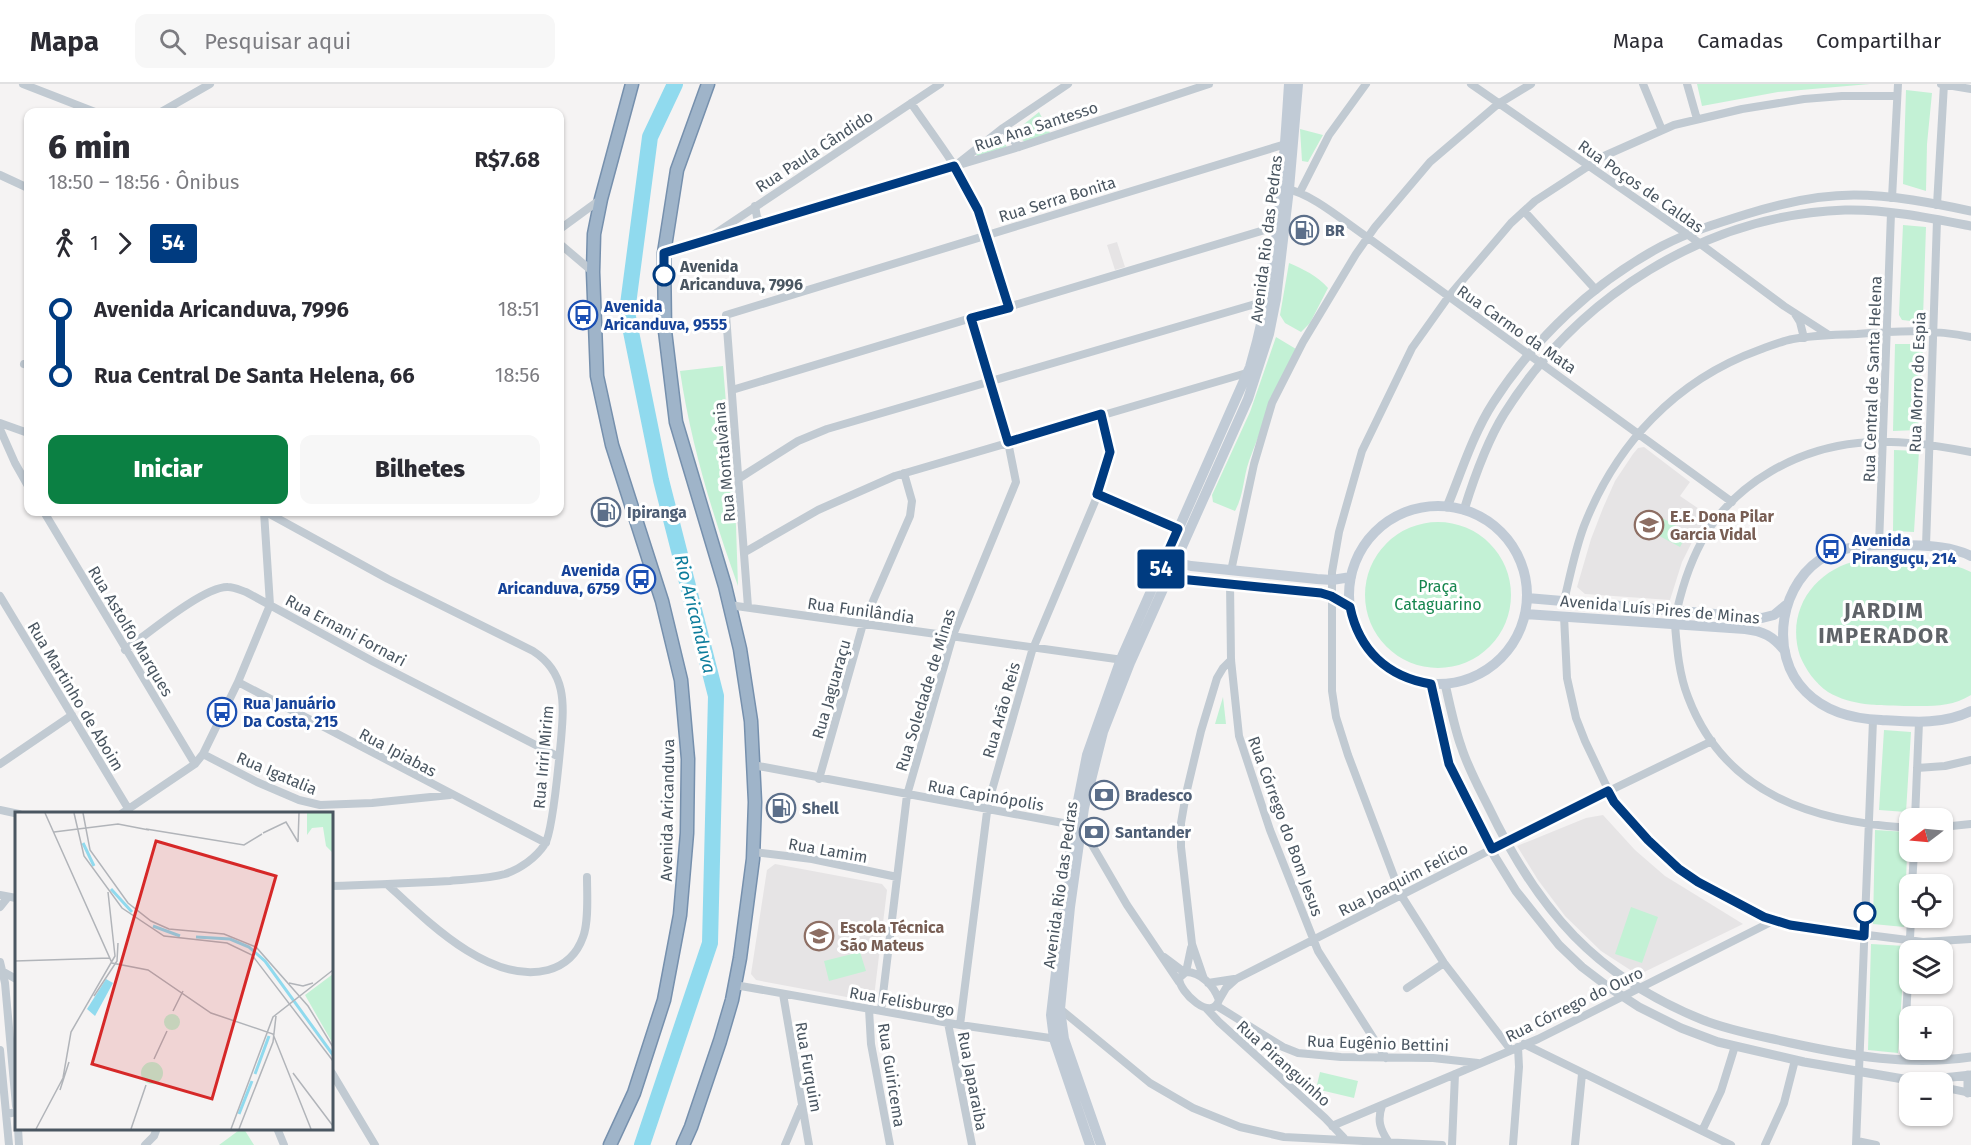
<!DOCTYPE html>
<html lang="pt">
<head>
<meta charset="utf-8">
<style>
	:root { --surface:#fff; --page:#f7f7f7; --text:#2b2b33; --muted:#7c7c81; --line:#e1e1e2; --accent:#0b8043 }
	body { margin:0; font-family:"Fira Sans",sans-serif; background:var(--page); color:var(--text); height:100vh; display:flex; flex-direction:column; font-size:22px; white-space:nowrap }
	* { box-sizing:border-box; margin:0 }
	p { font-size:20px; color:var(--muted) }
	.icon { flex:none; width:33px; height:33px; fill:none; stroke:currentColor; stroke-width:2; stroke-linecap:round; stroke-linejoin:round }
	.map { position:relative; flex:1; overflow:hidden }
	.side { position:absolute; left:24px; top:24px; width:540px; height:408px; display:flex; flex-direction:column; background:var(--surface); border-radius:12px; box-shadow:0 2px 4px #0004 }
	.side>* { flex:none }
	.badge { padding:0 12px; border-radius:4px; font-size:21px; line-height:39px }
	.needle { width:39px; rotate:254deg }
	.controls { position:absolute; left:1899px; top:724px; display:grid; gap:12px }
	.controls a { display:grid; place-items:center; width:54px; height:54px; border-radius:12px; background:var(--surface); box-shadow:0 2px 4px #0004; font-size:30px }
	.map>.badge { position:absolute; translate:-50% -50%; box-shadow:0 0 0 3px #fff }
	.legs { display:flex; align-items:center; gap:9px; height:66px; padding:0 24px; font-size:20px }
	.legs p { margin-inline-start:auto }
	.overview { display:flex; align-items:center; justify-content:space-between; height:102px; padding:0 24px }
	h1 { font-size:33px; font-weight:800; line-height:45px }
	.action { display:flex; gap:12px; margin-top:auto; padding:12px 24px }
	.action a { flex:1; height:69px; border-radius:12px; background:var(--accent); color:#fff; font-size:24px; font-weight:800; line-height:69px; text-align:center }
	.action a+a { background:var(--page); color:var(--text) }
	ul { padding:0 24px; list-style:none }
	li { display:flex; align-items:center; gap:21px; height:66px; font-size:22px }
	li i { display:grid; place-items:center; width:9px; height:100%; margin:0 8px; background:currentColor }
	li i::after { content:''; width:15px; height:15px; margin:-8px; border:4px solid; border-radius:50%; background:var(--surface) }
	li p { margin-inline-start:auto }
	li:first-child i { background:linear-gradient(#0000 50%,currentColor 0) }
	li:last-child i { background:linear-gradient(currentColor 50%,#0000 0) }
	header { display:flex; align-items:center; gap:36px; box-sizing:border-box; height:84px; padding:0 30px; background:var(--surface); border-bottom:2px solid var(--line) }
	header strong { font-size:28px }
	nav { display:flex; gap:33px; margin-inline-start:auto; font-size:21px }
	.search { width:420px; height:54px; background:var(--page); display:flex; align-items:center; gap:15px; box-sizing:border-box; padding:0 21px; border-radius:12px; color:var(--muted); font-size:22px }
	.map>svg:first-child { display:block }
	.education { fill:#e6e4e5 }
	.green { fill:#c3f1d5 }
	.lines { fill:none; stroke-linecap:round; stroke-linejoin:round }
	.river { stroke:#90daee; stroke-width:16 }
	.trunk-casing { stroke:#7690ad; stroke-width:15 }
	.minor { stroke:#c1cad2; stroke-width:8 }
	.tertiary { stroke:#c1cad2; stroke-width:9 }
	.secondary { stroke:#c1cbd6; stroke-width:10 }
	.trunk { stroke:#9fb4c9; stroke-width:12 }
	.line-1-casing { stroke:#fff; stroke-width:14 }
	.line-1 { stroke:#003b80; stroke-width:9 }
	.stop-1-dot { fill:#fff; stroke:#003b80; stroke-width:3 }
	.labels { text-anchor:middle; stroke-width:6; stroke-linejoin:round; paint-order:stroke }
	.street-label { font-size:16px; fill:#4a5661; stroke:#fff }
	.service-label { font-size:16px; font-weight:bold; fill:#4e5e75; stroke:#fff; text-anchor:start }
	.stop-label { font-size:16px; font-weight:bold; fill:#4a5661; stroke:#fff; text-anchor:start }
	.transit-label { font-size:16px; font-weight:bold; fill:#164399; stroke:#fff; text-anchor:start }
	.education-label { font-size:16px; font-weight:bold; fill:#785e54; stroke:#fff; text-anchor:start }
	.park-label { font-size:16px; fill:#17864f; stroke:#fff }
	.water-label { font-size:18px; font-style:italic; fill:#0c7c9b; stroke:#fff }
	.district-label { font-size:22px; font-weight:bold; letter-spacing:1.5px; fill:#5f6368; stroke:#fff }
	.inset-river { fill:none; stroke:#90daee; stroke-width:3 }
	.inset-road { fill:none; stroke:#b1b4b9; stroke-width:1.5 }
	.view { fill:#d62828; fill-opacity:0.15; stroke:#d62828; stroke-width:3 }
	.inset-edge { fill:none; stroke:#4a5661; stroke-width:3 }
</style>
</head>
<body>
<header>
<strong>Mapa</strong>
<div class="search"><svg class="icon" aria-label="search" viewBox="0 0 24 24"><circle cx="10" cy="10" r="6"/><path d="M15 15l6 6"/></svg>Pesquisar aqui</div>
<nav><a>Mapa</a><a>Camadas</a><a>Compartilhar</a></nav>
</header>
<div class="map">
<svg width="1971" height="1061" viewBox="0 0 1971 1061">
	<rect width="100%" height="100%" fill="#f5f3f3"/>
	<!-- education -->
	<path class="education" d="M1117,158L1125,183L1115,186L1107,161Z
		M1644,363L1690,398L1680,412L1708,431L1695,452L1682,478L1670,516L1585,510L1577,503L1591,455L1603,424L1615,397L1633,370L1638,364Z
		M1603,731L1635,766L1665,792L1743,840L1638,891L1601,867L1565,832L1538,796L1517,762L1586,734Z
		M775,780L882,800L887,806L874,913L868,917L756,896L751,890L767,786Z"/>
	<!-- green -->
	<path class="green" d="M1697,0H1870L1778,8L1702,22Z
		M1906,6L1932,9L1927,60L1926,107L1903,100Z
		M1039,28L1050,49L1025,58L1013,49Z
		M1300,45L1323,51L1308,78L1302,77Z
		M1000,53L1007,63L977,72L976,70Z
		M1903,141L1926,143L1923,234L1920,238L1902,236L1899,231Z
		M1289,179C1303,185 1318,192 1328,204L1310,239L1301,248L1285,239L1280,231Z
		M1276,253L1296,265C1279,302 1263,339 1249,377C1243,394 1244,411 1235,427L1213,418L1212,411L1250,328Z
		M1895,260H1923L1918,346L1893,347Z
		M723,282L736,442L738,502C713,432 691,361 680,287Z
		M1894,366L1919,367L1914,448L1893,447Z
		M1659,432L1688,449L1680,463L1650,447Z
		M1365 511a73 73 0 1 1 146 0a73 73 0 1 1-146 0Z
		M1860,476C1894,475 1940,473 1971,488V611C1950,624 1928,622 1904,622C1877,621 1852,622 1828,608C1815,599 1806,586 1800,572C1785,526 1815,485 1860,476Z
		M1223,613L1226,640H1215Z
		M1884,646L1911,648L1906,728L1879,726Z
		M1875,746L1908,748L1904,843L1873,840Z
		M1631,823L1658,833L1642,879L1615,870Z
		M1871,860L1905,862L1898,969L1868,966Z
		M860,868L866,887L829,897L824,877Z
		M1320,988L1358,997L1354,1014L1316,1005Z
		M242,1044L244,1045L254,1061H219Z"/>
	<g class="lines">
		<!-- river -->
		<path class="river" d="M642,1061L710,859L716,612L661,396L627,228L650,53L675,0"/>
		<!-- trunk casing -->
		<g class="trunk-casing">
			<path id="trunk" d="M610,1061L634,1009L664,916L680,831L687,749L688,675L681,596L662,517L612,361L597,292L593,188L594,150L601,115L632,0
				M683,1061L691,1043L720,957L732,916L740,874L753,775L755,718L751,637L740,565L725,502L676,338L665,247L664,169L677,86L708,0"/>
		</g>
		<!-- minor -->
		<path class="minor" d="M23,0L95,28
			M1471,0L1687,150L1784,222L1829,251
			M1643,0L1662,46
			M1687,0L1697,35
			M1941,0L1971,5
			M911,19C932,50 956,80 972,113C989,147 998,187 1009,224
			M161,28L210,0
			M1003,44L1019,63
			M960,78L1003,44L1068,0
			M0,91L28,104
			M1286,105C1310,108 1346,139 1367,153L1732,418
			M1300,108L1329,51L1366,0
			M1892,114L1898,0
			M1937,121L1944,0
			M755,122L757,133L763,140
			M1524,127L1596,206
			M560,145L601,115
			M710,153L940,0
			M560,160L593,188
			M664,169L1019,63L1209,0
			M1795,230L1800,238L1804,254
			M24,280L28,281
			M732,306L1281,141
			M0,339L28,349
			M0,345L15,379L28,402
			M738,395L798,357L827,345L1269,216
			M1097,410L1178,445
			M44,428L195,680
			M266,428L388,495L533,567C567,589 564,620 561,656C559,676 553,747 545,760C536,774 520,785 505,790C488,795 468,795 450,797C411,799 371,801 332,802
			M1879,461L1891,129
			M1926,462L1937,136
			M745,468L818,426L895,392L1250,288
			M1231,487L1254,380L1272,319L1303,258L1356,170L1375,143L1430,78L1498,20L1531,0
			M1230,499L1231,576L1239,652L1270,746L1318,867L1386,974
			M0,512L129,726
			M1564,517C1570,492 1575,466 1584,442C1616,360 1676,296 1759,266C1770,262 1782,257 1793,255C1814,251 1836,251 1857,250C1896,247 1933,245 1971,253
			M729,521L1123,576
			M748,523L726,231L1289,59
			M1677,526C1683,500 1692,473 1706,450C1737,398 1798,365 1858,359C1896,355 1934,361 1971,368
			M1564,532L1567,594L1576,634L1585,657L1614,718L1648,756L1679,785L1698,798L1731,816L1764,833L1790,841L1923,858L1971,855
			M1675,541C1677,565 1679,590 1688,613C1725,711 1814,738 1910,744
			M125,566C146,551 204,502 228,503C234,503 240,506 246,508L374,578L559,673
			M238,598L546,759
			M203,670L257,698L299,716L320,721L372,719L450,711
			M0,680L72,631
			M753,681L1063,739L1084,747L1127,821L1179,898
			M1917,684L1945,682L1971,676
			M819,695L863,540L910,432L912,417L904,389
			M0,726L19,730
			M121,730L195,680L203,670L238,598L270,521L264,428
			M1915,735L1919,638
			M1942,743L1971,740
			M753,768L812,775L897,793
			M388,801C427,837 490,901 548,886C566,881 577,870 583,853C589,838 587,810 587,793
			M1912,801L1914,768
			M0,811L16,814
			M0,823L8,813
			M1164,873L1184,888
			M0,878L5,899L16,1022
			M0,886L16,895
			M1186,888C1201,888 1214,902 1219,916C1212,939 1179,908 1179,894Z
			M1186,888L1191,864
			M1204,895L1192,860L1181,763V739L1186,710L1201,647L1217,594L1223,584L1231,576
			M1208,899L1234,895
			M735,901L960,941L1057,955
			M1407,904L1444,879
			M783,910L809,1061
			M1219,916L1226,904L1236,895L1547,737L1712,657
			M1217,922L1283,963L1298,969L1341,973L1433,974L1478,979
			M1059,924L1150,999L1193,1024L1240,1043L1284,1053L1442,1061
			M1206,924L1219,938L1325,1034L1344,1054
			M869,925L871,960L890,1061
			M881,927L907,711L953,551L1016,398L1008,358L971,234
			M948,939L972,1061
			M960,941L988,720L1032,567L1099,408L1110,373L1109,358L1101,330
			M1524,960L1731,1061
			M0,966L9,1061
			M1511,966L1444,879L1401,811L1348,671L1336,633L1332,607V488L1339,448L1362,367L1412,264L1449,212L1511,139L1535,117L1604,72L1674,41L1742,25L1804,15L1842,12H1897
			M1904,976L1911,834
			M332,989L375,1061
			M1942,1003L1971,1009
			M1382,1022C1377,1036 1380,1045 1388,1057
			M7,1030L16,1028
			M1332,1042L1538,955L1775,836
			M18,1044L19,1061
			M277,1044L284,1061
			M1702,1047L1721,1007L1735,962
			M1857,1057L1876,1061
			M145,1061L154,1052L157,1044
			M785,1061L801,1023
			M1452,1061L1455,990
			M1513,1061L1519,983L1518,963
			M1575,1061L1582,990
			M1765,1061L1784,1019L1795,976
			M1856,1061L1873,636"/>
		<!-- tertiary -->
		<path class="tertiary" d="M1447,423C1461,389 1473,350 1493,319C1534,255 1594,198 1662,162C1689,148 1718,139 1747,130C1782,119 1817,111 1854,111C1892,111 1933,119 1971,127
			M1464,426C1474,394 1486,359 1504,330C1577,213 1705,131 1845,126C1886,125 1930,134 1971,142
			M1431,600L1449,680L1495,773L1516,807L1559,861L1582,883L1607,902L1639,923L1681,944L1718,958L1804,978L1915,997L1971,991
			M1445,600C1450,621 1454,642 1461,662C1468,684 1479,704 1489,724C1538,826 1596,893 1703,936C1731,947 1761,952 1791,959C1850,972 1910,982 1971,973
			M1968,991V1009"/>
		<!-- secondary -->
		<path class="secondary" d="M1349 511a89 89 0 1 1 178 0a89 89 0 1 1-178 0Z
			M1971,472C1949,461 1924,462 1900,461C1875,461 1851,460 1828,471C1780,495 1767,570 1806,608C1826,628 1855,635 1881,636C1912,638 1943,641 1971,627
			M1170,477L1191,482L1317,495L1332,496L1351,493
			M1163,491L1179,495L1321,509L1331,512L1350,523
			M1527,514L1762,534L1774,531L1786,521
			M1525,530L1745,545C1763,547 1773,552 1785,567
			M1090,1061L1054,955L1051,931L1073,742L1087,671L1121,575L1250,283C1277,192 1283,95 1289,0
			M1101,1061L1064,955L1060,925L1070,823L1084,724L1103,648L1130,579L1248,315L1269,250L1276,215L1289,105L1298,0"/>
		<!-- trunk -->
		<use href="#trunk" class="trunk"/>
	</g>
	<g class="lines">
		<!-- line-1 casing -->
		<g class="line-1-casing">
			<path id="line-1" d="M664,191V169L954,82L978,126L1009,224L971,234L1008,358L1101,330L1110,368L1097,410L1178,445L1158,490L1179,495L1321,509L1331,512L1350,523C1359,566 1387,593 1431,600L1449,680L1492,765L1608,707L1614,718L1648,756L1679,785L1698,798L1764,833L1790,841L1864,852L1865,829"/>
		</g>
		<!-- line-1 -->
		<use href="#line-1" class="line-1"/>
	</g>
	<!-- icons -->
	<defs>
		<g id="fuel-ring" transform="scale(1.5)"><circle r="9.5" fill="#fff" stroke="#5c6f8a" stroke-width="1.5"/><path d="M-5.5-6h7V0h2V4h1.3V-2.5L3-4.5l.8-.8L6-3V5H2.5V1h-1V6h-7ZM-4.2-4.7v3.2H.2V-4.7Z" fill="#5c6f8a"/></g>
		<g id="bus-ring" transform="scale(1.5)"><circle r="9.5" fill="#fff" stroke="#1a4fb4" stroke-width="1.5"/><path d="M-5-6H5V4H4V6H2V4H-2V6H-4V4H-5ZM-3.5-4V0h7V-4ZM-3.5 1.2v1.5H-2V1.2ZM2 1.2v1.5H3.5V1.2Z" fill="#1a4fb4"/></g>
		<g id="school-ring" transform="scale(1.5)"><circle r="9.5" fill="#fff" stroke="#8d6e63" stroke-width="1.5"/><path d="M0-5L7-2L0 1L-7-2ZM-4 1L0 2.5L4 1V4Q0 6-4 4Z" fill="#8d6e63"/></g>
		<g id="bank-ring" transform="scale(1.5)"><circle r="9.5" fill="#fff" stroke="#5c6f8a" stroke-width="1.5"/><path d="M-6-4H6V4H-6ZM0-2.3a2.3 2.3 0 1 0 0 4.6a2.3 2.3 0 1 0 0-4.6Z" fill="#5c6f8a"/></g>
		<g id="university-ring" transform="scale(1.5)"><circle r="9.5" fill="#fff" stroke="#8d6e63" stroke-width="1.5"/><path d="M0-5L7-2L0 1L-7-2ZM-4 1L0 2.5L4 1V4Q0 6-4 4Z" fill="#8d6e63"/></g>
	</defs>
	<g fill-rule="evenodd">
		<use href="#fuel-ring" x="1304" y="146"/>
		<use href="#bus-ring" x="583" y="231"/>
		<use href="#fuel-ring" x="606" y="428"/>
		<use href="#school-ring" x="1649" y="441"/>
		<use href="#bus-ring" x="1831" y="465"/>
		<use href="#bus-ring" x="641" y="495"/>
		<use href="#bus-ring" x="222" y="628"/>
		<use href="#bank-ring" x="1104" y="711"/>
		<use href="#fuel-ring" x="781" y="724"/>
		<use href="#bank-ring" x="1094" y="748"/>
		<use href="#university-ring" x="819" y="852"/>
	</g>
	<!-- markers -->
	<g class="stop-1-dot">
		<circle cx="664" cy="191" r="10"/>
		<circle cx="1865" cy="829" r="10"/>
	</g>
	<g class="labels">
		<!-- street labels -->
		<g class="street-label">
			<text transform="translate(1036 42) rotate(-18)" y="6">Rua Ana Santesso</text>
			<text transform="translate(814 67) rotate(-33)" y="6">Rua Paula Cândido</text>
			<text transform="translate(1641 102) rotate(35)" y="6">Rua Poços de Caldas</text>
			<text transform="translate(1057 115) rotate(-17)" y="6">Rua Serra Bonita</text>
			<text transform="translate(1266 155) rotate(-83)" y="6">Avenida Rio das Pedras</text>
			<text transform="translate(1517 245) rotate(35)" y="6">Rua Carmo da Mata</text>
			<text transform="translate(1872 295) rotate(-88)" y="6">Rua Central de Santa Helena</text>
			<text transform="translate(1917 298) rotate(-88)" y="6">Rua Morro do Espia</text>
			<text transform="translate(724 378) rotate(-95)" y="6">Rua Montalvânia</text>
			<text transform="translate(1660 525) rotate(5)" y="6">Avenida Luís Pires de Minas</text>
			<text transform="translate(861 526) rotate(8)" y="6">Rua Funilândia</text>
			<text transform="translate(346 546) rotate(28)" y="6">Rua Ernani Fornari</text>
			<text transform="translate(131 547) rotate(59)" y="6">Rua Astolfo Marques</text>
			<text transform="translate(831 605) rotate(-74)" y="6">Rua Jaguaraçu</text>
			<text transform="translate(925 606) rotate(-73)" y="6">Rua Soledade de Minas</text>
			<text transform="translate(76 612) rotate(59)" y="6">Rua Martinho de Aboim</text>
			<text transform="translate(1001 626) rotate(-74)" y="6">Rua Arão Reis</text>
			<text transform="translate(398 668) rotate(28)" y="6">Rua Ipiabas</text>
			<text transform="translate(543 673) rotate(-85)" y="6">Rua Iriri Mirim</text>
			<text transform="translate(277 689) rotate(23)" y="6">Rua Igatalia</text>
			<text transform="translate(986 711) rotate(10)" y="6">Rua Capinópolis</text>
			<text transform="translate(667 726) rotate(-89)" y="6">Avenida Aricanduva</text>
			<text transform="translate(1286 742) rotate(70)" y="6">Rua Córrego do Bom Jesus</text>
			<text transform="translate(828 766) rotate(10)" y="6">Rua Lamim</text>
			<text transform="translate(1403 795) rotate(-27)" y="6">Rua Joaquim Felício</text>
			<text transform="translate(1060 801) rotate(-82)" y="6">Avenida Rio das Pedras</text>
			<text transform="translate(902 917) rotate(10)" y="6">Rua Felisburgo</text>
			<text transform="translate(1574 920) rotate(-26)" y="6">Rua Córrego do Ouro</text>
			<text transform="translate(1378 959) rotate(2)" y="6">Rua Eugênio Bettini</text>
			<text transform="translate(1284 979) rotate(42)" y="6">Rua Piranguinho</text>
			<text transform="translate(809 983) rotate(80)" y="6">Rua Furquim</text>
			<text transform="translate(892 991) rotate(81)" y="6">Rua Guiricema</text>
			<text transform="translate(973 997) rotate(79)" y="6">Rua Japaraiba</text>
		</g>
		<!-- service labels -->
		<g class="service-label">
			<text x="1325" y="152">BR</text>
			<text x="627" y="434">Ipiranga</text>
			<text x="1125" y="717">Bradesco</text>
			<text x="802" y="730">Shell</text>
			<text x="1115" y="754">Santander</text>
		</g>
		<!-- stop labels -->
		<g class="stop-label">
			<text x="680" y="188">Avenida<tspan x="680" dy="18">Aricanduva, 7996</tspan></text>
		</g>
		<!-- transit labels -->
		<g class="transit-label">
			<text x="604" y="228">Avenida<tspan x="604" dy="18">Aricanduva, 9555</tspan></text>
			<text x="1852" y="462">Avenida<tspan x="1852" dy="18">Piranguçu, 214</tspan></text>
			<text x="620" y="492" text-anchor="end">Avenida<tspan x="620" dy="18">Aricanduva, 6759</tspan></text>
			<text x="243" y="625">Rua Januário<tspan x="243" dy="18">Da Costa, 215</tspan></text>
		</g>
		<!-- education labels -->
		<g class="education-label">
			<text x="1670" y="438">E.E. Dona Pilar<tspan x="1670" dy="18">Garcia Vidal</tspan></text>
			<text x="840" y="849">Escola Técnica<tspan x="840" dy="18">São Mateus</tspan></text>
		</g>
		<!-- park labels -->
		<g class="park-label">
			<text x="1438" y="508">Praça<tspan x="1438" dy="18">Cataguarino</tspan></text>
		</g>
		<!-- water labels -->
		<g class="water-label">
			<text transform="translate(695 530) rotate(76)" y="6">Rio Aricanduva</text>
		</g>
		<!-- district labels -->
		<g class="district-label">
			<text x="1884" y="534">JARDIM<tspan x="1884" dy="25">IMPERADOR</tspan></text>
		</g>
	</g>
	<!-- overview -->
	<g transform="translate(15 728)">
		<rect width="318" height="318" fill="#f5f3f3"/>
		<path d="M292,1H318V41L311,34L308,15L297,16L292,23ZM318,162V232L290,183ZM149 210a8 8 0 1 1 16 0a8 8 0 1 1-16 0ZM126 261a11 11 0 1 1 22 0a11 11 0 1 1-22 0Z" fill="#c3f1d5"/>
		<path d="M91,167L98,171L80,204L72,197Z" fill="#90daee"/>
		<path class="inset-river" d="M68,31L79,54M96,77L117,100M138,114L165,124M181,125L215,127L234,135L250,149L318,243M240,262L254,224M224,302L237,269"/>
		<path class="inset-road" d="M30,1L97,151L133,158L196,201L258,222L296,317M59,1L69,44L107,96L149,124L212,131L237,143L318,249M68,1L75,38L113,91L136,109L154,117L209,122L241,135L293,194L318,235M131,17L229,33L247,22M39,20L103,12L134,18M248,21L271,10L283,30M283,30L284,1M0,149L95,146M274,171L288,174L298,171M79,184L102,149L103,131M158,199L168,179M139,247L152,219M278,261L318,314M45,278L54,250M21,317L48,266L56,220L100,144L93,80M116,317L131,273M216,317L258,205L318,158M224,317L258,230L261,204"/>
		<path class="view" d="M141,29L261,64L197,287L77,252Z"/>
		<rect width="318" height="318" class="inset-edge"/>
	</g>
</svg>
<div class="controls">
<a><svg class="needle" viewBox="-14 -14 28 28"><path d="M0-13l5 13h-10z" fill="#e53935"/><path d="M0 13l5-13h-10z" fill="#7c7c81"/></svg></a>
<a><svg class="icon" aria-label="locate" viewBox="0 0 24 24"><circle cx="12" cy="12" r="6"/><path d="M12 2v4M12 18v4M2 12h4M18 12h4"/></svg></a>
<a><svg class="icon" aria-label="layers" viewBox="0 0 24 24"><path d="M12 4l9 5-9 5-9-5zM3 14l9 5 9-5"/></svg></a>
<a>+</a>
<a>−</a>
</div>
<b class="badge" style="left:1161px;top:485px;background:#003b80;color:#fff">54</b>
<section class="side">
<div class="overview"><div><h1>6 min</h1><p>18:50 – 18:56 · Ônibus</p></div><b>R$7.68</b></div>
<div class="legs"><svg class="icon" aria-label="walk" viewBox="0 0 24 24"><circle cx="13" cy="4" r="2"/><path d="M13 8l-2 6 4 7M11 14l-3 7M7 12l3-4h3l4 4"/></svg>1<svg class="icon" aria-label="forward" viewBox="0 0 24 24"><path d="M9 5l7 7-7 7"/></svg><b class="badge" style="background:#003b80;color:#fff">54</b></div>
<ul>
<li><i style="color:#003b80"></i><b>Avenida Aricanduva, 7996</b><p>18:51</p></li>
<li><i style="color:#003b80"></i><b>Rua Central De Santa Helena, 66</b><p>18:56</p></li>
</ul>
<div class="action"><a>Iniciar</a><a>Bilhetes</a></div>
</section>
</div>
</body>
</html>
